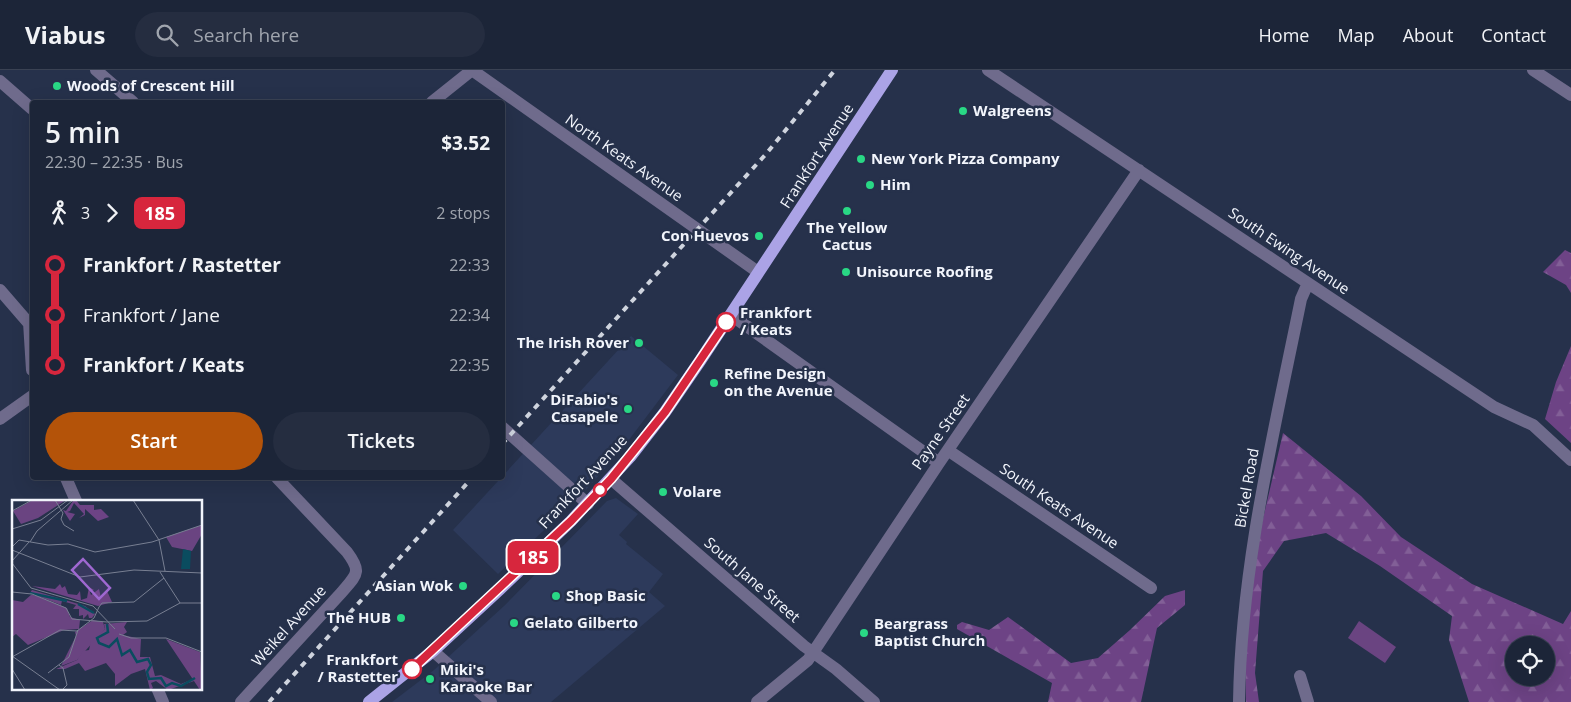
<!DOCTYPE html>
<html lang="en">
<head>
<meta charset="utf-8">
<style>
	:root { --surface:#1c2538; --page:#252d40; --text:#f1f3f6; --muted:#a0a5ae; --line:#3a4253; --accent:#b45309 }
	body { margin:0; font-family:"Open Sans",sans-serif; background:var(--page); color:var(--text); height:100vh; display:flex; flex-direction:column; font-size:19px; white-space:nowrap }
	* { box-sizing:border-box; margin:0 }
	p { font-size:16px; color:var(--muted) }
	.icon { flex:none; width:28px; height:28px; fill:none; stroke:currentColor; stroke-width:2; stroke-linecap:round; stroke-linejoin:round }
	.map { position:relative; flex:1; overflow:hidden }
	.side { position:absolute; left:30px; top:30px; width:475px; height:380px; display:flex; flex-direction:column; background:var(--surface); border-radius:5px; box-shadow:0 5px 20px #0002,0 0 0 1px var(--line) }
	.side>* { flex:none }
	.badge { padding:0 10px; border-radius:8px; font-size:18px; line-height:32px }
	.fabs { position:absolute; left:1505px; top:566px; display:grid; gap:10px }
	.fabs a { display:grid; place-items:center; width:50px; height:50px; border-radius:50%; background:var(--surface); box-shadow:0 5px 20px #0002,0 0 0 1px var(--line); font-size:25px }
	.map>.badge { position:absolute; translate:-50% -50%; box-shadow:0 0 0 2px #fff }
	.legs { display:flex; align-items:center; gap:8px; height:55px; padding:0 15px; font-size:16px }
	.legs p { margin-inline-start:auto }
	.head { display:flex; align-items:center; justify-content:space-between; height:85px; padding:0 15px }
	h1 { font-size:28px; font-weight:600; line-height:38px }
	.action { display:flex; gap:10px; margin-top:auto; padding:10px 15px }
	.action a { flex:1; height:58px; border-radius:30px; background:var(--accent); color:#fff; font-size:20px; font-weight:600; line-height:58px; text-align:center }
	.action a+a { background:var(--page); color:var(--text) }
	ul { padding:0 15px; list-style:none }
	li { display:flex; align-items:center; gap:18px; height:50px; font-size:19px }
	li i { display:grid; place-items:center; width:8px; height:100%; margin:0 6px; background:currentColor }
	li i::after { content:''; width:12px; height:12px; margin:-6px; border:4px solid; border-radius:50%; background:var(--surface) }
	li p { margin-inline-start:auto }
	li:first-child i { background:linear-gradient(#0000 50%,currentColor 0) }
	li:last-child i { background:linear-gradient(currentColor 50%,#0000 0) }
	header { display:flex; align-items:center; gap:30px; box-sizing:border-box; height:70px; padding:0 25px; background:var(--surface); border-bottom:1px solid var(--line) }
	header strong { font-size:24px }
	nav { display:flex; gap:28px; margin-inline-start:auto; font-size:18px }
	.search { width:350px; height:45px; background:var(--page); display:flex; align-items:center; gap:12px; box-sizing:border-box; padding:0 18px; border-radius:28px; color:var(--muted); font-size:19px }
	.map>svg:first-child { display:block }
	.built { fill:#2d3a5b }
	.forest { fill:url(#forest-firs); fill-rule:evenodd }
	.park { fill:#6a4481 }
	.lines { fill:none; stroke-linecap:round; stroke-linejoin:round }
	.minor { stroke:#6f6b8c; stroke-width:12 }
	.primary { stroke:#aba3e6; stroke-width:12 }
	.rail { stroke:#cfd4de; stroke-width:4; stroke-dasharray:6 6; stroke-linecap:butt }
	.line-1-casing { stroke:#fff; stroke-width:11 }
	.line-1 { stroke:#d7263d; stroke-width:8 }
	.poi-dot { fill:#29d885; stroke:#26314b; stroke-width:2 }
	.stop-1-dot { fill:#fff; stroke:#d7263d; stroke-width:2.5 }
	.labels { text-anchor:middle; stroke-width:5; stroke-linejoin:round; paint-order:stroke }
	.poi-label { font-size:15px; font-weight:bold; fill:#f2f5fc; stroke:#26314b; text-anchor:start }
	.street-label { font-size:15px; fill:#f2f5fc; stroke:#26314b }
	.stop-label { font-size:15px; font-weight:bold; fill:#f2f5fc; stroke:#26314b; text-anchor:start }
	.inset-river { fill:none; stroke:#0a4c5f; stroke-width:2.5 }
	.inset-road { fill:none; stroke:#787f92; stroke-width:1 }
	.view { fill:#9f68d1; fill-opacity:0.15; stroke:#9f68d1; stroke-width:2.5 }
	.inset-edge { fill:none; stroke:#f2f5fc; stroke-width:2.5 }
</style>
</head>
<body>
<header>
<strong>Viabus</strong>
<div class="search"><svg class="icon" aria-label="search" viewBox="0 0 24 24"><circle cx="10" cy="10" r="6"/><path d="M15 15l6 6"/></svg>Search here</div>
<nav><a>Home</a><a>Map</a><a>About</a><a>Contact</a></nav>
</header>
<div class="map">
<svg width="1571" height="632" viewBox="0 0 1571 632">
	<defs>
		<pattern id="forest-firs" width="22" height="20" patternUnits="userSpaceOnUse" patternTransform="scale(1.25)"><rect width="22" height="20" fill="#6d4385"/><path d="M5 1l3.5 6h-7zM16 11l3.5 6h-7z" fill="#825f97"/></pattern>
	</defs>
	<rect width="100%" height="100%" fill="#26314b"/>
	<!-- built -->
	<path class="built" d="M631,266L678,305L619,383L585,421L498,504L453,460Z
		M616,428L638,444L619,465L627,472L626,474L663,504L649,522L665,536L551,632H392L434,600L504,536L607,431Z"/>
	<!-- forest -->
	<path class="forest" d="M1565,180L1571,183V223L1566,215L1543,202Z
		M1571,276V373L1545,349L1556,312Z
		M1283,363L1361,426L1401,467L1472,514L1563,554L1571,541V632H1469L1449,570L1452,546L1380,496L1326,463L1284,471L1263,501L1255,603L1259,632H1246L1245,581L1255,483ZM1514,575H1546V608H1514Z
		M1185,520V535L1157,558L1141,632H1048L1052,613L957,559V555L962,552L989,560L1008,547L1071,593L1098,588L1130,560L1165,526Z"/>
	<!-- park -->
	<path class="park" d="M1359,551L1396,577L1385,593L1348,568Z"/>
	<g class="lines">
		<!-- minor -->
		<path class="minor" d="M96,0L133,32
			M472,0L758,202
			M988,0L1494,337L1533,355L1571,390
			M1533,0L1571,25
			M0,11L32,39
			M432,32L472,0
			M0,220L32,257
			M731,245L939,393
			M29,252L32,300
			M0,349L32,326
			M502,357L588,434
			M949,381L1151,518
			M66,408L76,431
			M611,409L804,576L836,599L874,632
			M433,581L491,632
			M1300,606L1308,632
			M157,618L163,632
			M241,632L342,522C357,504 362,502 347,482L277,408
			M757,632L808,590L939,393L1139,100
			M1239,632C1241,496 1274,362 1301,229L1308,213"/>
		<!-- primary -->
		<path class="primary" d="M369,632L433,581L500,519L571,451L630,387L665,342L700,291L892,0"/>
		<!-- rail -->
		<path class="rail" d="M502,374L766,84L835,0
			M269,632L472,408"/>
	</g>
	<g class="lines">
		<!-- line-1 casing -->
		<g class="line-1-casing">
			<path id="line-1" d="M412,599L571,451L611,409L665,342L726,252"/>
		</g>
		<!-- line-1 -->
		<use href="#line-1" class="line-1"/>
	</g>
	<!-- markers -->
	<g class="poi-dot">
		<circle cx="57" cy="16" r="5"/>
		<circle cx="963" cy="41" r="5"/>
		<circle cx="861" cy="89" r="5"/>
		<circle cx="870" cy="115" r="5"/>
		<circle cx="847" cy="141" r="5"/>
		<circle cx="759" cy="166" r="5"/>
		<circle cx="846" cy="202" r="5"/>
		<circle cx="639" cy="273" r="5"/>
		<circle cx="714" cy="313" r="5"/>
		<circle cx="628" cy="339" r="5"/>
		<circle cx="663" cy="422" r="5"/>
		<circle cx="463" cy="516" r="5"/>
		<circle cx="556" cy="526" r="5"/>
		<circle cx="401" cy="548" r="5"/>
		<circle cx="514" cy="553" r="5"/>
		<circle cx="864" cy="563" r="5"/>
		<circle cx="430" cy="609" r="5"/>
	</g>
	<g class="stop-1-dot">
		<circle cx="726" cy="252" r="9"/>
		<circle cx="600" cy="420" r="6"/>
		<circle cx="412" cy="599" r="9"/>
	</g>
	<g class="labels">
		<!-- poi labels -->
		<g class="poi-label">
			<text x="67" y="21">Woods of Crescent Hill</text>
			<text x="973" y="46">Walgreens</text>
			<text x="871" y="94">New York Pizza Company</text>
			<text x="880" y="120">Him</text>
			<text x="847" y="163" text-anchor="middle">The Yellow<tspan x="847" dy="17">Cactus</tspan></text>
			<text x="749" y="171" text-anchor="end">Con Huevos</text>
			<text x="856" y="207">Unisource Roofing</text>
			<text x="629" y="278" text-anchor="end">The Irish Rover</text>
			<text x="724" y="309">Refine Design<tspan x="724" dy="17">on the Avenue</tspan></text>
			<text x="618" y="335" text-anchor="end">DiFabio's<tspan x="618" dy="17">Casapele</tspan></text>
			<text x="673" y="427">Volare</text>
			<text x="453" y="521" text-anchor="end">Asian Wok</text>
			<text x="566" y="531">Shop Basic</text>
			<text x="391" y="553" text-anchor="end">The HUB</text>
			<text x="524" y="558">Gelato Gilberto</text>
			<text x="874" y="559">Beargrass<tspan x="874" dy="17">Baptist Church</tspan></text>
			<text x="440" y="605">Miki's<tspan x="440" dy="17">Karaoke Bar</tspan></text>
		</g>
		<!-- street labels -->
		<g class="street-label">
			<text transform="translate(817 86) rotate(-57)" y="5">Frankfort Avenue</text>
			<text transform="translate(624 88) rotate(35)" y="5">North Keats Avenue</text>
			<text transform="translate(1289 181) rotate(34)" y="5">South Ewing Avenue</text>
			<text transform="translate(941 362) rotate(-55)" y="5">Payne Street</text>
			<text transform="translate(583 412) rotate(-47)" y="5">Frankfort Avenue</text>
			<text transform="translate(1247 418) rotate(-80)" y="5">Bickel Road</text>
			<text transform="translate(1059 436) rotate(34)" y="5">South Keats Avenue</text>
			<text transform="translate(752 510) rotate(41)" y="5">South Jane Street</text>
			<text transform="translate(289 556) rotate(-48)" y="5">Weikel Avenue</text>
		</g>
		<!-- stop labels -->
		<g class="stop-label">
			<text x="740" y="248">Frankfort<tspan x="740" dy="17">/ Keats</tspan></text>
			<text x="398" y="595" text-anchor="end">Frankfort<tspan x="398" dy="17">/ Rastetter</tspan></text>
		</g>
	</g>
	<!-- overview -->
	<g transform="translate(12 430)">
		<rect width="190" height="190" fill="#26314b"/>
		<path d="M190,25V34L180,51L160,47L154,37ZM81,120L91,122L93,129L65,160L49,166L64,136L63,132ZM154,139L188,152L190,190H188Z" fill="#6a4481"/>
		<path d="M64,0L68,5H82V10L89,9L97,17L86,21L73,9V15L67,18L72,14L62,3L58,11L55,12L63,14L58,21L51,10L54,11L61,1ZM48,84L50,88L53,86L56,94L65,95L68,91L69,100L75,98L77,87L82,90L78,92L79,95L87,89L89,98L95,91L100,102L86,106L20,86L43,89Z" fill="#6d4385"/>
		<path d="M20,94L55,108L58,117L68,120L67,129L52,130L16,145L4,134L0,137V100L11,102Z" fill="#6a4481"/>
		<path d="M21,0H54L26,18L9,24L1,11ZM20,90L73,106L83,114L80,118H77L76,114L71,119V115L67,116V109H61L64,105L50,101L49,105L18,93ZM115,122L112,127L115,132L111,135L129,139L128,157H138L143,176L149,175L169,184L181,179L182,181L156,190L144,181L139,183L141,188L138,190L133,169L119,174L103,186V174L94,163L73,171L67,163L53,169H44L65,160L71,151L77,150L79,141L93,129L92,124Z" fill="#6a4481"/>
		<path d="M171,49L179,51L178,69H169Z" fill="#0a4c5f"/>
		<path class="inset-river" d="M18,93L55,101M66,104L82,113M95,124L96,132L85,138L87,143L97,147L105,139L110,155L118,150L125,162L136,159L139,165L135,172L137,179L149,178L154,186L160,183L169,186L183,178"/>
		<path class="inset-road" d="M43,0L51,13L49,19L52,25L62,31M121,0L147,40L153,71M0,11L20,0M0,29L29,20L56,0M18,42L25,31L61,0M0,47L7,40L36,45L56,44L83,52L140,42L190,25M0,50L68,77L122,70L190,73M0,61L17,42M0,63L19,88L81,106L103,129M148,72L168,103M0,92L20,94L54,108L60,119L95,122L135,121L168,103H190M87,107L90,103L122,102L152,78M107,134L119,138H154L190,152M0,156L48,190M0,157L48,130L65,131L82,118L87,107M47,165L51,168L55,185L50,190M0,169L13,190M36,173L57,157L66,130"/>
		<path class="view" d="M71,59L98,88L87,99L60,70Z"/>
		<rect width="190" height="190" class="inset-edge"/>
	</g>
</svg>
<div class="fabs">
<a><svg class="icon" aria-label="locate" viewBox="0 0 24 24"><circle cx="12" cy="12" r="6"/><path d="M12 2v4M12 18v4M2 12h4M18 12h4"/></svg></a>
</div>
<b class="badge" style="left:533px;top:487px;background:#d7263d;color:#fff">185</b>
<section class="side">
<div class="head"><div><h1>5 min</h1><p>22:30 – 22:35 · Bus</p></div><b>$3.52</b></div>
<div class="legs"><svg class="icon" aria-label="walk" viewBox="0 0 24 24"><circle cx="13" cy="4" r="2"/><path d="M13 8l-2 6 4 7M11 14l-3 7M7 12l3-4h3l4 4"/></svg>3<svg class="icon" aria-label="forward" viewBox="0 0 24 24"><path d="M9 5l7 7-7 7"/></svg><b class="badge" style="background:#d7263d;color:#fff">185</b><p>2 stops</p></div>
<ul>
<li><i style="color:#d7263d"></i><b>Frankfort / Rastetter</b><p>22:33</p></li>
<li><i style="color:#d7263d"></i><span>Frankfort / Jane</span><p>22:34</p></li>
<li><i style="color:#d7263d"></i><b>Frankfort / Keats</b><p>22:35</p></li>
</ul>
<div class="action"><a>Start</a><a>Tickets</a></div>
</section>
</div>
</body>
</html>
